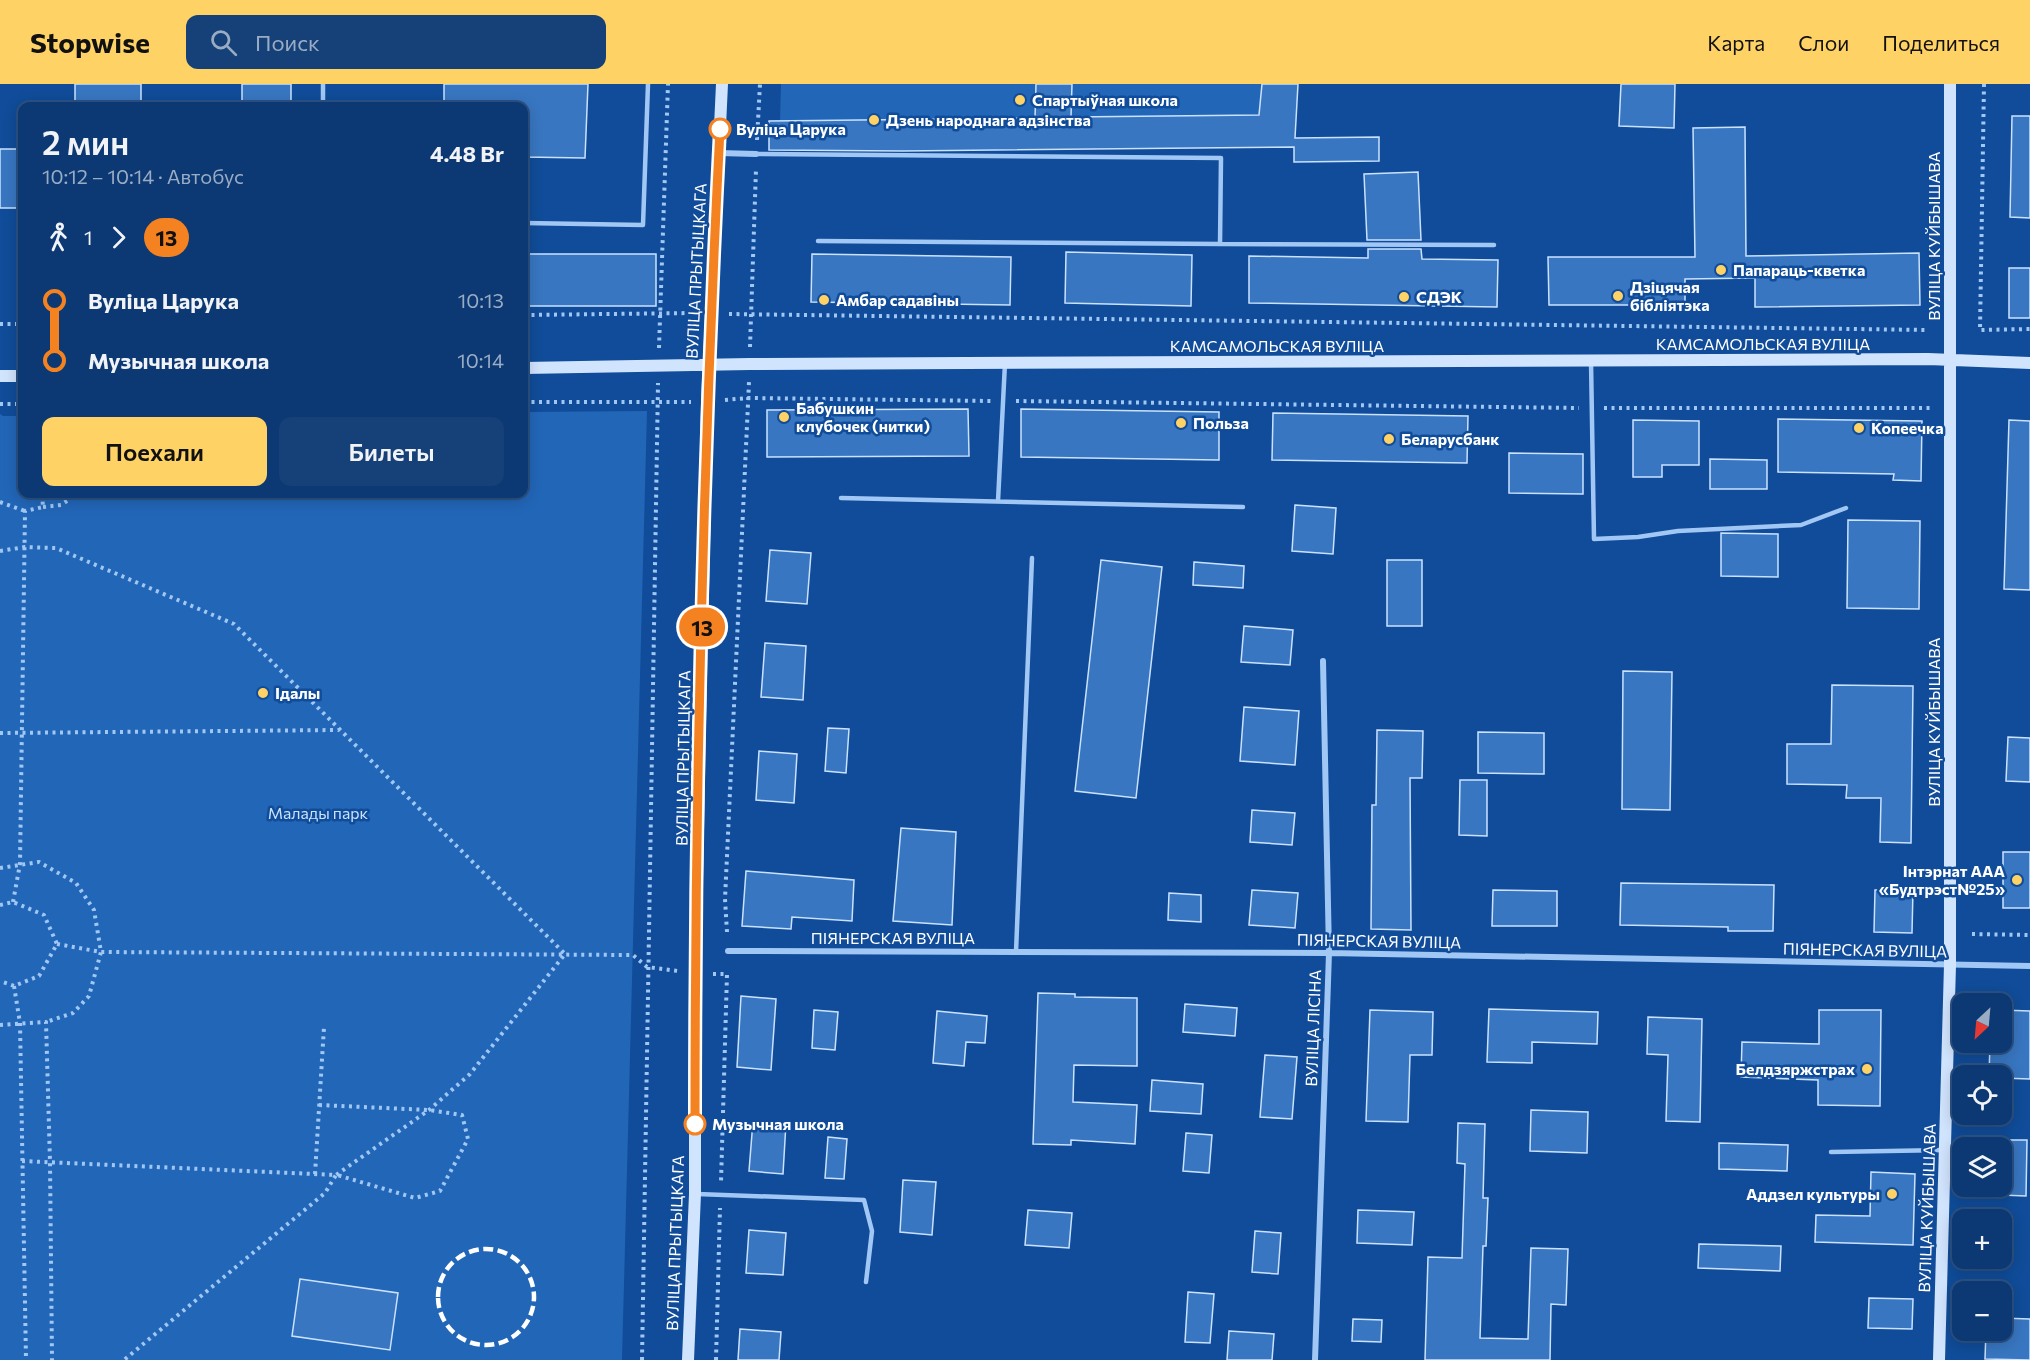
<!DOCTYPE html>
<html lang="ru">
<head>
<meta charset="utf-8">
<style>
	:root { --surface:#0c3973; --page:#154078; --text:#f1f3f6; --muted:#9aacc4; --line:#2c5385; --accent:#ffd265 }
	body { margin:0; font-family:Commissioner,sans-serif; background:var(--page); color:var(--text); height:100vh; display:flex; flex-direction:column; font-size:22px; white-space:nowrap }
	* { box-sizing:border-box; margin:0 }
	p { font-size:20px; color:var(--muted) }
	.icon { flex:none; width:33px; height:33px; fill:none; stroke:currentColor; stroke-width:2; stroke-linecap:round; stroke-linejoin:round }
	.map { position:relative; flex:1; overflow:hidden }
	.sheet { position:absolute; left:18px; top:18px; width:510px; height:396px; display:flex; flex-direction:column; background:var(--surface); border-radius:12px; box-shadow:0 3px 15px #0003,0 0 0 2px var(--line) }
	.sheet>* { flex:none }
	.badge { padding:0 12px; border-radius:20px; font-size:21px; line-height:39px }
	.needle { width:39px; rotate:206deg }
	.tools { position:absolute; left:1952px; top:909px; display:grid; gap:12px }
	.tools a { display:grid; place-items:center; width:60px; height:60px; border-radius:12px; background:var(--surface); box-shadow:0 3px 15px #0003,0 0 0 2px var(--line); font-size:30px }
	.map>.badge { position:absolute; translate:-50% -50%; box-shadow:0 0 0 3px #fff }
	.legs { display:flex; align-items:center; gap:9px; height:66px; padding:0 24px; font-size:20px }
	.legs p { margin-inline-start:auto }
	.summary { display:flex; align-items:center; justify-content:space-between; height:102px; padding:0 24px }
	h1 { font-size:33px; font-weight:600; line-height:45px }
	.primary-button { display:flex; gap:12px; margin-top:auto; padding:12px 24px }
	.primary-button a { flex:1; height:69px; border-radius:12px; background:var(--accent); color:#111; font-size:24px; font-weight:600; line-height:69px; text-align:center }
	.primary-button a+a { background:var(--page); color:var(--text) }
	ul { padding:0 24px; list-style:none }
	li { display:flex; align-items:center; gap:21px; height:60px; font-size:22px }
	li i { display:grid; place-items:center; width:9px; height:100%; margin:0 8px; background:currentColor }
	li i::after { content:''; width:15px; height:15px; margin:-8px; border:4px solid; border-radius:50%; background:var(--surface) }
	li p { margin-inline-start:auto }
	li:first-child i { background:linear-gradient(#0000 50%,currentColor 0) }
	li:last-child i { background:linear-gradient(currentColor 50%,#0000 0) }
	header { display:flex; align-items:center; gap:36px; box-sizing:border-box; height:84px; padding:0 30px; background:var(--accent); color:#111 }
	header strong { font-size:28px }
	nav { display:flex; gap:33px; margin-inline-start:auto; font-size:21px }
	.search { width:420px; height:54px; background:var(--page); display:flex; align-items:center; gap:15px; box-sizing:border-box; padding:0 21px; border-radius:12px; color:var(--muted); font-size:22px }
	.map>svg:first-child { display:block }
	.green { fill:#2266b8 }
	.building { fill:#3876c1; stroke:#cae2fe; stroke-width:1.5 }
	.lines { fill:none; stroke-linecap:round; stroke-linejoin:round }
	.path { stroke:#a1c7f5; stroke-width:4; stroke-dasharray:3 4.5; stroke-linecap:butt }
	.lane { stroke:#a1c7f5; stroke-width:4.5 }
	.street { stroke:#a1c7f5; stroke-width:6 }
	.secondary { stroke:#d1e4fd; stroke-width:12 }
	.rail { stroke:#fff; stroke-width:4.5; stroke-dasharray:10 4.5; stroke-linecap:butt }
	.line-1-casing { stroke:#fff; stroke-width:14 }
	.line-1 { stroke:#f58220; stroke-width:9 }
	.poi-dot { fill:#ffd265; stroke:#104c99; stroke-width:2 }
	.stop-1-dot { fill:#fff; stroke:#f58220; stroke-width:3 }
	.labels { text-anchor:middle; stroke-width:5; stroke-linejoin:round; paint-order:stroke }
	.poi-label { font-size:16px; font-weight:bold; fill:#fff; stroke:#104c99; text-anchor:start }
	.stop-label { font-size:16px; font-weight:bold; fill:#fff; stroke:#104c99; text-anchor:start }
	.street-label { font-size:16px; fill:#fff; stroke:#104c99 }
	.park-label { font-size:16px; fill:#cae2fe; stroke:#104c99 }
</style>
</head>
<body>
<header>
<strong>Stopwise</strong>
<div class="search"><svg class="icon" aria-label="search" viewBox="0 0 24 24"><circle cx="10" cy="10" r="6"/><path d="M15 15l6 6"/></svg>Поиск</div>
<nav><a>Карта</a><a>Слои</a><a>Поделиться</a></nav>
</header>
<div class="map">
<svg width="2030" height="1276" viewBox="0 0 2030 1276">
	<rect width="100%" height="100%" fill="#104c99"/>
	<!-- green -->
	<path class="green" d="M781,0H1262L1259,31L780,37Z
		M647,327L622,1276H0V330L3,332H22V410H524V328Z"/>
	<!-- building -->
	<path class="building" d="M75,0H141V22H75Z
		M242,0H291V22H242Z
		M444,0H588L585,74L524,73V22H444Z
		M1036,0H1072L1071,33L1259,31L1262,0H1298L1295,54L1379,53V77L1294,78V63L903,67L769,66V37L1035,34Z
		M1621,0H1675L1674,44L1619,42Z
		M2012,32H2030V134L2010,133Z
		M1745,43L1746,172L1919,169L1920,221L1755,223V194L1685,195V221H1549L1548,173H1695L1693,44Z
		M0,65H22V124H0Z
		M1418,88L1421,156H1367L1364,90Z
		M1368,165H1421L1422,175L1498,176L1497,223L1249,219V172L1368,174Z
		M1066,168L1192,171L1191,222L1065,219Z
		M524,170H656V222H524Z
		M812,170L1011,173L1010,221L811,218Z
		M2009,184H2030V234H2009Z
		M968,325L969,372L767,373V326Z
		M1021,325L1219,328V376L1021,373Z
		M1273,329L1468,332L1467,379L1272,376Z
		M1778,335L1922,337L1921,397L1893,396L1894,390L1778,388Z
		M1633,336L1699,337V381H1662V393H1633Z
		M2009,336L2030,337V506L2004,505Z
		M1509,369L1583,370V410L1509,409Z
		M1710,375L1767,376V405H1710Z
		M1295,421L1336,424L1333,470L1292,467Z
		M1848,436L1920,437L1919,525L1847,524Z
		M1721,449L1778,450V493L1721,492Z
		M770,466L811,469L807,520L766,517Z
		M1101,476L1162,483L1136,714L1075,707Z
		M1387,476H1422V542H1387Z
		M1194,478L1244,482L1243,504L1193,501Z
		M1244,542L1293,546L1290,581L1241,578Z
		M765,559L806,562L803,616L761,613Z
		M1623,587L1672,588L1670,726L1622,725Z
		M1832,601L1913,602L1911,759L1880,758L1881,714H1846L1847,701L1787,700V660H1831Z
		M1244,623L1299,627L1295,681L1240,677Z
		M828,644L849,645L846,689L825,687Z
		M1377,646L1423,647L1422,694H1410L1411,846L1371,845L1372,721H1376Z
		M1478,648L1544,649V690L1478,689Z
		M2008,653L2030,654V698L2006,697Z
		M759,667L797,670L794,719L756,716Z
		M1460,696H1487V752L1459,751Z
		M1252,726L1295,729L1292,761L1250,758Z
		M901,744L956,748L952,841L893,837Z
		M2003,768H2030V824H2003Z
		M746,787L854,796L852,837L792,833L791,845L742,842Z
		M1621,799L1774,801L1773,847H1728V843L1620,841Z
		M1252,806L1298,809L1295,844L1249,841Z
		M1493,806L1557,807V842H1492Z
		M1875,806H1913L1912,849L1874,848Z
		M1169,809L1201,811V838L1168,836Z
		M1038,909L1075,910V913L1137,914V982L1074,981L1073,1018L1137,1021L1135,1060L1071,1056V1061L1033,1060Z
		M741,912L776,915L771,986L737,983Z
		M1185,920L1237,924L1235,952L1183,948Z
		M1489,925L1598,928L1597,960L1532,958V979L1487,978Z
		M814,926L838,928L835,966L812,964Z
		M1370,926L1433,928L1432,971H1410L1408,1038L1366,1037Z
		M1819,926H1881L1880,1022L1818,1021V996L1741,993L1742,958L1819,960Z
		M2001,926L2030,927V995L2001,994V992H1989L1990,958H2001Z
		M937,927L987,932L985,959L966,958L964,982L933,979Z
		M1648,933L1702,935L1700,1038L1666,1037L1668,971L1647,970Z
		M1265,971L1297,973L1292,1035L1260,1033Z
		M1152,996L1203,1000L1201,1030L1150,1027Z
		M1531,1026L1588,1028L1587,1069L1530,1067Z
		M753,1037L786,1039L783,1090L749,1087Z
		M1458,1039L1485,1040L1483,1114H1488L1486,1162H1483L1480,1254L1528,1255L1531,1164L1568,1165L1566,1221L1551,1220L1550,1276H1425L1428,1173L1462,1174L1465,1080L1457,1079Z
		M1186,1049L1212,1051L1209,1089L1183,1087Z
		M828,1053L847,1055L844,1095L825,1094Z
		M2001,1056H2027L2026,1112L2001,1111Z
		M1719,1059L1788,1061L1787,1087L1719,1085Z
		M1871,1088L1915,1090L1913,1161L1815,1158L1816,1131L1870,1132Z
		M903,1096L936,1098L932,1151L900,1148Z
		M1028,1126L1072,1129L1069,1164L1025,1161Z
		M1358,1126L1414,1128L1412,1161L1357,1159Z
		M749,1146L786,1149L783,1191L746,1189Z
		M1255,1147L1281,1149L1278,1190L1252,1188Z
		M1699,1160L1781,1162L1780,1187L1698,1184Z
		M300,1195L398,1209L390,1266L292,1252Z
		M1188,1208L1214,1210L1210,1259L1185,1258Z
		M1869,1214L1913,1215L1912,1245L1868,1244Z
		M2001,1234L2030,1235V1276L1985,1275L1986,1246H2001Z
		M1353,1235L1382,1236L1381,1258L1352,1257Z
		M740,1245L781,1248L779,1276H738Z
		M1229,1247L1274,1250L1272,1276H1227Z"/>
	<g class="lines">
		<!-- path -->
		<path class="path" d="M1984,0L1980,246L2030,245
			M757,56L760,0
			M729,230L1928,246
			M524,231L694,229
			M0,240H22
			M750,263L756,85
			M659,264L668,0
			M725,316L748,314L991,317
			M1016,317L1579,324
			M524,318H691
			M0,320H22
			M1604,324H1930
			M0,418L25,427
			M43,423L61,421L77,410
			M0,467L25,463L56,464L234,540L565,870L470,990L429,1026L336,1091
			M0,649L339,646
			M0,784L39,778L76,799L94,826L101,868L89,912L73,929L46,938
			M13,818L20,780L25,427L43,423L42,410
			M0,821L13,818L44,831L57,860L39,892L14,902L0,897
			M727,848L725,815L749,298
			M1972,850L2030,851
			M57,860L101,868L633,871L647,883L678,887
			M713,890H727L721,1098
			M14,902L20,939L26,1276
			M0,941L46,938L50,1078L52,1276
			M319,1021L429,1026L462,1031L468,1055L440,1107L415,1114L337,1091
			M22,1077L336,1091L325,1109L124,1276
			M315,1090L324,943
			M642,1276L658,299
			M716,1276L720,1124"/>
		<!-- lane -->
		<path class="lane" d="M323,22V0
			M756,70L1221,74L1220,160L1494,161
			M524,139L643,141L648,0
			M818,157L1220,160
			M1591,277L1594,455L1638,453L1678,447L1801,441L1846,424
			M841,414L1243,423
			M998,417L1005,279
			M1016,868L1032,474
			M1831,1068L1945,1066
			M697,1110L864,1116L872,1147L866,1198"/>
		<!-- street -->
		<path class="street" d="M719,69L756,70
			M728,867L1329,869L2030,882
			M1315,1276L1329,869L1323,577"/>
		<!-- secondary -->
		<path class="secondary" d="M524,284L750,280L1928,275L2030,279
			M0,292H22
			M688,1276L695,1110V889L707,318L722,0
			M1939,1276L1950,881V0"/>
		<!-- rail -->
		<path class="rail" d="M438 1213a48 48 0 1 1 96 0a48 48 0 1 1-96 0Z"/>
	</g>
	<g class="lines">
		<!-- line-1 casing -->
		<g class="line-1-casing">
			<path id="line-1" d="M695,1040C695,709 703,376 720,45"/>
		</g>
		<!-- line-1 -->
		<use href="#line-1" class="line-1"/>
	</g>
	<!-- markers -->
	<g class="poi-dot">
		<circle cx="1020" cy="16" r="6"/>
		<circle cx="874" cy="36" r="6"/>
		<circle cx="1721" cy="186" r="6"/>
		<circle cx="1618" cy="212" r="6"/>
		<circle cx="1404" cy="213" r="6"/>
		<circle cx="824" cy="216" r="6"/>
		<circle cx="784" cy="333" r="6"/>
		<circle cx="1181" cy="339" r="6"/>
		<circle cx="1859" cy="344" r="6"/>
		<circle cx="1389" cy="355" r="6"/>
		<circle cx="263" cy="609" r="6"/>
		<circle cx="2017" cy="796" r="6"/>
		<circle cx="1867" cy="985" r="6"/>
		<circle cx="1892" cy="1110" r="6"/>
	</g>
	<g class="stop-1-dot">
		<circle cx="720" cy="45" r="10"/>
		<circle cx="695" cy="1040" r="10"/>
	</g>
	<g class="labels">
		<!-- poi labels -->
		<g class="poi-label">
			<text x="1032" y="22">Спартыўная школа</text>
			<text x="886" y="42">Дзень народнага адзінства</text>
			<text x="1733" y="192">Папараць-кветка</text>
			<text x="1630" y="209">Дзіцячая<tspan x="1630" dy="18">бібліятэка</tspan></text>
			<text x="1416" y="219">СДЭК</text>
			<text x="836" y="222">Амбар садавіны</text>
			<text x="796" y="330">Бабушкин<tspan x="796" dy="18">клубочек (нитки)</tspan></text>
			<text x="1193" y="345">Польза</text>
			<text x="1871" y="350">Копеечка</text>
			<text x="1401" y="361">Беларусбанк</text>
			<text x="275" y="615">Ідалы</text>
			<text x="2005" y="793" text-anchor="end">Інтэрнат ААА<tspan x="2005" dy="18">«Будтрэст№25»</tspan></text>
			<text x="1855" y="991" text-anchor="end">Белдзяржстрах</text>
			<text x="1880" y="1116" text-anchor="end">Аддзел культуры</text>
		</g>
		<!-- stop labels -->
		<g class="stop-label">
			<text x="736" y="51">Вуліца Царука</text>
			<text x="712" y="1046">Музычная школа</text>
		</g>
		<!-- street labels -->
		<g class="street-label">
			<text transform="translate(1934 152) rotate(-90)" y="6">ВУЛІЦА КУЙБЫШАВА</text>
			<text transform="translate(696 187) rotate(-87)" y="6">ВУЛІЦА ПРЫТЫЦКАГА</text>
			<text x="1763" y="266">КАМСАМОЛЬСКАЯ ВУЛІЦА</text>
			<text x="1277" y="268">КАМСАМОЛЬСКАЯ ВУЛІЦА</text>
			<text transform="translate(1934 638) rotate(-90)" y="6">ВУЛІЦА КУЙБЫШАВА</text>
			<text transform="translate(683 674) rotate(-89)" y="6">ВУЛІЦА ПРЫТЫЦКАГА</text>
			<text x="893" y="860">ПІЯНЕРСКАЯ ВУЛІЦА</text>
			<text transform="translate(1379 857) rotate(1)" y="6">ПІЯНЕРСКАЯ ВУЛІЦА</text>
			<text transform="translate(1865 866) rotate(1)" y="6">ПІЯНЕРСКАЯ ВУЛІЦА</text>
			<text transform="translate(1313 944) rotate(-88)" y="6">ВУЛІЦА ЛІСІНА</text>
			<text transform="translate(1927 1124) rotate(-88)" y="6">ВУЛІЦА КУЙБЫШАВА</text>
			<text transform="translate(675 1159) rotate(-88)" y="6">ВУЛІЦА ПРЫТЫЦКАГА</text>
		</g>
		<!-- park labels -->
		<g class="park-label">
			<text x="318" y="735">Малады парк</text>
		</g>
	</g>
</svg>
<div class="tools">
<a><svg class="needle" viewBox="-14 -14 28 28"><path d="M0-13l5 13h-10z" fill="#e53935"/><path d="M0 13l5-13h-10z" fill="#9aacc4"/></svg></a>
<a><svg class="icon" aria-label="locate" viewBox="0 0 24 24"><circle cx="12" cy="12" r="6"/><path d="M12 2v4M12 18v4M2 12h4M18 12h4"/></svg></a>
<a><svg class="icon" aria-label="layers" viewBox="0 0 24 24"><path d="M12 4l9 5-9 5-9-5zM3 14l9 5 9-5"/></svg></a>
<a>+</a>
<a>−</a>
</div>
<b class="badge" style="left:702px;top:543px;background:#f58220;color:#111">13</b>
<section class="sheet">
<div class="summary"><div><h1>2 мин</h1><p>10:12 – 10:14 · Автобус</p></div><b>4.48 Br</b></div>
<div class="legs"><svg class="icon" aria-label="walk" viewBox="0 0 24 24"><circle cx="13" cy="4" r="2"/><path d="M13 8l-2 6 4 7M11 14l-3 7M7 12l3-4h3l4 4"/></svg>1<svg class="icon" aria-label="forward" viewBox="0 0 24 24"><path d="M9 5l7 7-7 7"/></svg><b class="badge" style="background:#f58220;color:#111">13</b></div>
<ul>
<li><i style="color:#f58220"></i><b>Вуліца Царука</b><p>10:13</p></li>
<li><i style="color:#f58220"></i><b>Музычная школа</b><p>10:14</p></li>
</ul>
<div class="primary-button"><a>Поехали</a><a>Билеты</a></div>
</section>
</div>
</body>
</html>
